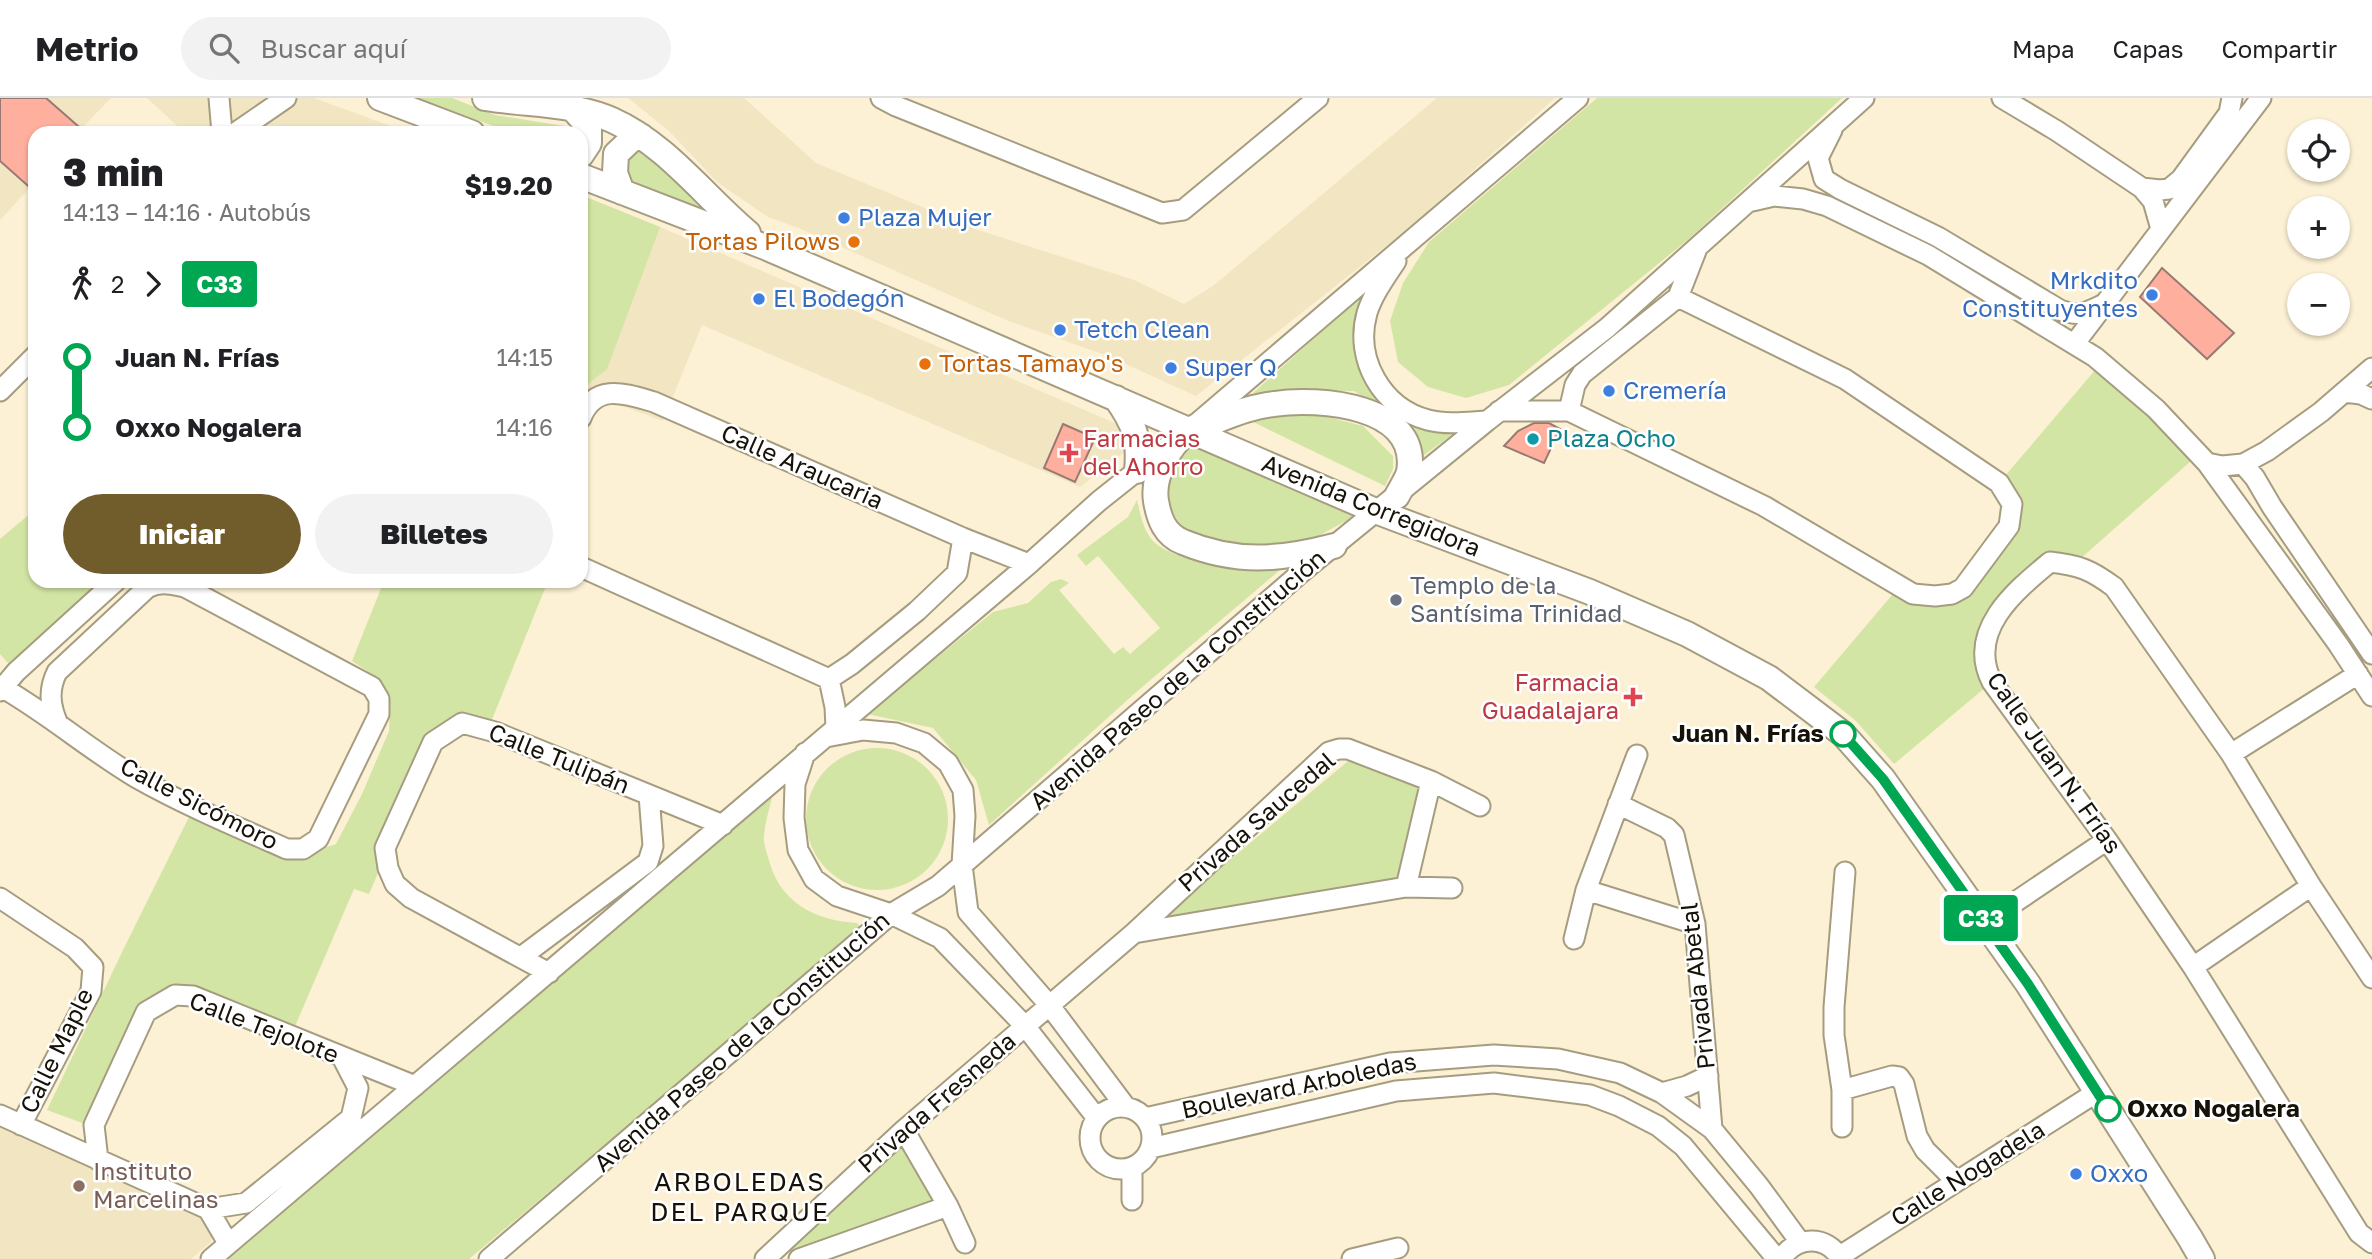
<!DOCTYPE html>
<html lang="es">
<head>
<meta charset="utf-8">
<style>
	:root { --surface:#fff; --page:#f2f2f2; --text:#202124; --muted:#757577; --line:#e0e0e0; --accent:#715d2c }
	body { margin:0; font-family:"Golos Text",sans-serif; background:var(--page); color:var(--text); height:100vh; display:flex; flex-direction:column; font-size:26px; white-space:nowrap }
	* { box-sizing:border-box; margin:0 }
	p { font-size:23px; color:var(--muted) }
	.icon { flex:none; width:38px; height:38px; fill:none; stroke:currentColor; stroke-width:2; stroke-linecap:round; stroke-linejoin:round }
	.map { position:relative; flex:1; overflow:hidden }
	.sheet { position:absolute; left:28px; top:28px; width:560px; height:462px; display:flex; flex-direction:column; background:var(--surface); border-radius:21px; box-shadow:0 2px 5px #0004 }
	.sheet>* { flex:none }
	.badge { padding:0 14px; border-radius:5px; font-size:24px; line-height:46px }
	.tools { position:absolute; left:2287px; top:21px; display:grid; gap:14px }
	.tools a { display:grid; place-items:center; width:63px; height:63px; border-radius:50%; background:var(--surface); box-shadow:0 2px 5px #0004; font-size:35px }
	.map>.badge { position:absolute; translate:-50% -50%; box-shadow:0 0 0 4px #fff }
	.legs { display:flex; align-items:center; gap:10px; height:77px; padding:0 35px; font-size:23px }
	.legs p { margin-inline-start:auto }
	.head { display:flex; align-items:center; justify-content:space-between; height:119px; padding:0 35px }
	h1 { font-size:38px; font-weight:800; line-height:52px }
	.cta { display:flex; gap:14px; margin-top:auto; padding:14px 35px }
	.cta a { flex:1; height:80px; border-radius:42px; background:var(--accent); color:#fff; font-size:28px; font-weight:800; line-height:80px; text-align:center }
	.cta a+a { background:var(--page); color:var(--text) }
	ul { padding:0 35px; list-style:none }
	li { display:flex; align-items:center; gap:24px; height:70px; font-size:26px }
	li i { display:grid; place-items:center; width:10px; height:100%; margin:0 9px; background:currentColor }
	li i::after { content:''; width:18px; height:18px; margin:-9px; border:5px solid; border-radius:50%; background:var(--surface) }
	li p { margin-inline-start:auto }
	li:first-child i { background:linear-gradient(#0000 50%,currentColor 0) }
	li:last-child i { background:linear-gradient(currentColor 50%,#0000 0) }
	header { display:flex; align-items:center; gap:42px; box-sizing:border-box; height:98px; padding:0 35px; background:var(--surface); border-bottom:2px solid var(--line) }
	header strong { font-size:33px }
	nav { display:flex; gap:38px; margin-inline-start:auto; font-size:24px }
	.search { width:490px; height:63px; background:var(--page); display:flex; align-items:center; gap:18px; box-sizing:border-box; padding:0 24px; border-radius:38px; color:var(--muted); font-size:26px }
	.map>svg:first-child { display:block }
	.built { fill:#f2e5c1 }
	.green { fill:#d3e5a4 }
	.building { fill:#ffaf9d; stroke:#997a73; stroke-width:2 }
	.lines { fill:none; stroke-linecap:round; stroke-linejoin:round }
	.minor-casing { stroke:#a69c80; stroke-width:23 }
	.major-casing { stroke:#a69c80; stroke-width:28 }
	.minor { stroke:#fff; stroke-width:19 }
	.major { stroke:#fff; stroke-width:24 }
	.line-1-casing { stroke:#fff; stroke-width:16 }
	.line-1 { stroke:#00a651; stroke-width:10 }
	.shop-dot { fill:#3f7fe0; stroke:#fff; stroke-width:2.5 }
	.food-dot { fill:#e8710a; stroke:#fff; stroke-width:2.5 }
	.culture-dot { fill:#0f9aa8; stroke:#fff; stroke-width:2.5 }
	.health-dot { fill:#e0444e; stroke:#fff; stroke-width:2.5 }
	.worship-dot { fill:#6b7280; stroke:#fff; stroke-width:2.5 }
	.stop-1-dot { fill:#fff; stroke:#00a651; stroke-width:3.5 }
	.education-dot { fill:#8d6e63; stroke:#fff; stroke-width:2.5 }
	.labels { text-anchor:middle; stroke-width:5; stroke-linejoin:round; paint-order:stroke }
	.shop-label { font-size:24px; fill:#366cbe; stroke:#fff; text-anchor:start }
	.food-label { font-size:24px; fill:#c56008; stroke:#fff; text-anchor:end }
	.health-label { font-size:24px; fill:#be3a42; stroke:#fff; text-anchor:start }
	.culture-label { font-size:24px; fill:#0d838f; stroke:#fff; text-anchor:start }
	.street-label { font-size:24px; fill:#161208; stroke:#fff }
	.worship-label { font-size:24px; fill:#5b616d; stroke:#fff; text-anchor:start }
	.stop-label { font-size:24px; font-weight:bold; fill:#161208; stroke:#fff; text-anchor:end }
	.education-label { font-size:24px; fill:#785e54; stroke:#fff; text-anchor:start }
	.neighbourhood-label { font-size:26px; letter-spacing:2px; fill:#161208; stroke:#fff }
</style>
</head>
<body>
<header>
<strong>Metrio</strong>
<div class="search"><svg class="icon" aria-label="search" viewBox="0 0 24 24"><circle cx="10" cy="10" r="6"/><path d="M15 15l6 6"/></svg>Buscar aquí</div>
<nav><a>Mapa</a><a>Capas</a><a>Compartir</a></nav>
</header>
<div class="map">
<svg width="2372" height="1161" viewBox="0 0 2372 1161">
	<rect width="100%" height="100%" fill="#fcf1d4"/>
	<!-- built -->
	<path class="built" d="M0,0H111L77,35H35V84L0,122Z
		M147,0H314L410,35H185Z
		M628,0H744L816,65L978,132L1134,182L1184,206L1213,188L1437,0H1555L1404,134L1196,298L1108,258L1006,222L801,131L768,119L717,84L669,33Z
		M581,97L660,129L1145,338L1080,389L702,227L663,323L617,306L581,290Z
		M0,1019L213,1110L211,1144L191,1161H0Z"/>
	<!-- green -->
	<path class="green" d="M419,0H452L495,17L577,30L581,35H512Z
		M1597,0H1842L1690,140L1509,287L1466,300L1428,289L1398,264L1390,223L1403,185L1429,144Z
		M633,49L646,52L738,132L671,104L629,81L623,54Z
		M581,97L660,129L607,271L588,286L581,297Z
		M1365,195L1370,286L1457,333L1420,360L1407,326L1354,293L1253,295Z
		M2102,264L2199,356L2080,461L2050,464L1989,527L1992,584L1894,666L1856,623L1814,589L1898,490H1963L2009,428L1999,385Z
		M1278,315L1320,317L1363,328L1393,358V371L1385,388L1249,322Z
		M1191,343L1359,416L1305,445L1266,449L1219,446L1185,434L1167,406L1169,372Z
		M1137,402C1140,415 1143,431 1152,442C1174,466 1256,475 1287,466L1134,596L989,727L976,682L933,630L867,616L993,514L1028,505L1051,484L1061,481L1069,485L1059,492L1114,556L1123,549L1130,556L1160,530L1098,458L1086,468L1077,457L1128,419Z
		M32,414L35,417V483H95L105,493L16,574L0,556V441Z
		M384,483H548L491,624L436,640L369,796L354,791L293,933L231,905L169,888L142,903L119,946L85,1026L47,1012L124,850L190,717L309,755L336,746L362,696L389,633L390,607L378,580L352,563Z
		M806 721a71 71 0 1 1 142 0a71 71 0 1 1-142 0Z
		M1353,659L1421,691L1399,783L1147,831Z
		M765,697L772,700C769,712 765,725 764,738C763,745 766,752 768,759C779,804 813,822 857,825L862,831L469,1161H229Z
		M902,1045L935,1103L769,1160Z"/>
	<!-- building -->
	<path class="building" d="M0,0H46L86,35H35V94L0,63Z
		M2162,170L2234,235L2207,261L2140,199Z
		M1534,325H1549L1560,331L1544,365L1504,348L1518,333Z
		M1063,326L1095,340L1075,384L1044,370Z"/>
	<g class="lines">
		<!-- minor casing -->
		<g class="minor-casing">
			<path id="minor" d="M219,0L222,35
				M881,0L896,8L1162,115L1183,112L1318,0
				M2002,0L2057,33L2142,90L2153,103L2161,131
				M1832,32L1818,60L1824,81L1840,91L1938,139L2060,212C2080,219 2085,215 2104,206
				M235,35L286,0
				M2142,90L2160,92L2169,91L2181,81L2229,15L2232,0
				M1748,104L1774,98L1803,101L1827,108L1928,157L2095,259L2156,311L2207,365L2338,546L2372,598
				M1396,163C1385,180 1373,196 1367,215C1354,261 1382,310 1428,322C1447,327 1468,324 1487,323
				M2075,245L2261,0
				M0,293L35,258
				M2344,294L2361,296L2372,301
				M1499,313H1569L1764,408L1913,496L1935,498L1952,496L1963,490L2009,428L2012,406L1999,385L1845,281L1678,199
				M1569,313L1575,287L1582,276L1678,199L1696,153
				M581,320C595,284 626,296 654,304L963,440L1029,466
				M1195,327L1578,0
				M2207,365L2222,368L2243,366L2267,353L2321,314L2372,270
				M2243,366L2255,380L2272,409L2372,556
				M581,469L829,581L852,566L917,513L957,475L963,440
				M829,581L835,609L836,630
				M3,590C50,617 91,653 137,680C185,707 237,729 287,751H303L318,741L379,616V601L372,589L185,489L179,483
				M0,593L16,574L116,483
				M58,626C50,608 48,592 57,574L147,490C160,483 170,486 185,489
				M826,639L863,632L896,635L924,645L948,665L963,692L965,718L962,767L968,814L1050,908L1125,1008
				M805,655L795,686L794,720L798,752L814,781L837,798L891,816L940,840L1025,928L1096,1019
				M2231,656L2358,576
				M1618,706L1667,730L1674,737L1695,826L1712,1031
				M1406,789L1452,790
				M1586,792L1695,826
				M0,800L75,850L93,869L91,893L21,1027
				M1984,825L2107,742
				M1134,835L1406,789L1431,683
				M1574,841L1586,792L1637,657
				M521,859L648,764L653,748L649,697
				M2193,869L2311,788
				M549,875L411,800L395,786L388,770L385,750L433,644L462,625L495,634L723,727
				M2372,880L2311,788L2231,656L2114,489C2091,472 2079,467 2050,464C2015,493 1966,533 1992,584L2107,742L2193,869L2359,1135L2372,1145
				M1842,992L1892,978L1899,979L1904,986L1917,1038L1925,1052L1956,1083
				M1662,995L1687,988L1708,978
				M1090 1040a31 31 0 1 1 62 0a31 31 0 1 1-62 0Z
				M0,1017L208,1111L228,1145
				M1145,1020L1390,965L1494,957L1558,961L1620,975L1662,995L1712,1031L1759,1088L1800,1144
				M1842,1029V992L1834,937V909L1845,774
				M904,1032L948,1108L965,1145
				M1151,1050L1396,993L1494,985L1590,997L1619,1008L1658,1028L1683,1048L1777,1161
				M98,1062L94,1027L146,914L175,897L193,898L415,988
				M1132,1102V1069
				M208,1111L246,1105L351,1020L358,990L343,961
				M1840,1158L2097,994
				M211,1161L1029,466L1099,403L1172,345
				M489,1161L891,816L938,788L1303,473L1487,323L1607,230L1864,0
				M765,1161L904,1032L1134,835L1329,654L1339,651H1348L1431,683L1480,708
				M799,1161L948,1108
				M1352,1161L1398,1150
				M1781,1161C1796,1138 1826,1136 1841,1161"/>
		</g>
		<!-- major casing -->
		<g class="major-casing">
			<path id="major" d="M380,0L472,35
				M485,0C527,7 574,5 612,22C666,46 704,98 748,135
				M573,11L589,29V45L581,57
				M581,78L765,149L1378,414L1590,494L1687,536L1769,580L1843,636L1883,681L2028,886L2190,1140L2202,1161
				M622,94L615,75L616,56L631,42L641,38
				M1116,300C1135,327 1140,341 1137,373
				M1334,448C1280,462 1236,466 1183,444C1165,437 1159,421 1156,403C1152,378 1169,348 1188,333C1196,327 1209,325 1218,322C1236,315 1254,308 1274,306C1318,299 1421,307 1409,374C1407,381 1401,390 1397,398"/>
		</g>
		<!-- minor -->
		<use href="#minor" class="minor"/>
		<!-- major -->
		<use href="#major" class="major"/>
	</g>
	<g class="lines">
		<!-- line-1 casing -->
		<g class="line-1-casing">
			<path id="line-1" d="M1843,636L1883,681L2028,886L2108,1011"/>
		</g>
		<!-- line-1 -->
		<use href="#line-1" class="line-1"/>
	</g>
	<!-- markers -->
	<g class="shop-dot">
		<circle cx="844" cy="120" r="7"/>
		<circle cx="2152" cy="197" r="7"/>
		<circle cx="759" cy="201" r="7"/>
		<circle cx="1060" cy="232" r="7"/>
		<circle cx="1171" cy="270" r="7"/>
		<circle cx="1609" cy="293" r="7"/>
		<circle cx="2076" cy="1076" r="7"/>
	</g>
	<g class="food-dot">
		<circle cx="854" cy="144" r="7"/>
		<circle cx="925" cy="266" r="7"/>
	</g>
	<circle class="culture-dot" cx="1533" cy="341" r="7"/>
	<g class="health-dot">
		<path d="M1065.5 344.5h7v7h7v7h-7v7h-7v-7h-7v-7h7z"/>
		<path d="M1629.5 588.5h7v7h7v7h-7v7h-7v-7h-7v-7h7z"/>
	</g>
	<circle class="worship-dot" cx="1396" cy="502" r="7"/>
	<g class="stop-1-dot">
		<circle cx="1843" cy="636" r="12"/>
		<circle cx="2108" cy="1011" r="12"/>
	</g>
	<circle class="education-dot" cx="79" cy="1088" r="7"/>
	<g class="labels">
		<!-- shop labels -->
		<g class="shop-label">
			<text x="858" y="128">Plaza Mujer</text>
			<text x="2138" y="191" text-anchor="end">Mrkdito<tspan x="2138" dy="28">Constituyentes</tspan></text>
			<text x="773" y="209">El Bodegón</text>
			<text x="1074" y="240">Tetch Clean</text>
			<text x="1185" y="278">Super Q</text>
			<text x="1623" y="301">Cremería</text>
			<text x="2090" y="1084">Oxxo</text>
		</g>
		<!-- food labels -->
		<g class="food-label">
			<text x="840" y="152">Tortas Pilows</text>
			<text x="939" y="274" text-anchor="start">Tortas Tamayo's</text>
		</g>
		<!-- health labels -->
		<g class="health-label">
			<text x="1083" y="349">Farmacias<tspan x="1083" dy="28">del Ahorro</tspan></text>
			<text x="1619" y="593" text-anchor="end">Farmacia<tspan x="1619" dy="28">Guadalajara</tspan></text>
		</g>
		<!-- culture labels -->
		<g class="culture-label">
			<text x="1547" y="349">Plaza Ocho</text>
		</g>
		<!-- street labels -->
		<g class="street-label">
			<text transform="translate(802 369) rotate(24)" y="8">Calle Araucaria</text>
			<text transform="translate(1371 408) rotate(22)" y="8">Avenida Corregidora</text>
			<text transform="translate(1178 582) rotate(-41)" y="8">Avenida Paseo de la Constitución</text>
			<text transform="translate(559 661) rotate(22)" y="8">Calle Tulipán</text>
			<text transform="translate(2054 665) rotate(55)" y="8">Calle Juan N. Frías</text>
			<text transform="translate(199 706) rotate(27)" y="8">Calle Sicómoro</text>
			<text transform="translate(1257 724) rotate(-41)" y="8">Privada Saucedal</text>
			<text transform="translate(1698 888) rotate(-96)" y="8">Privada Abetal</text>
			<text transform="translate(264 930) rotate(21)" y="8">Calle Tejolote</text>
			<text transform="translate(742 944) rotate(-41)" y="8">Avenida Paseo de la Constitución</text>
			<text transform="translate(57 953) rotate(-64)" y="8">Calle Maple</text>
			<text transform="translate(1299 988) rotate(-12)" y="8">Boulevard Arboledas</text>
			<text transform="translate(937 1005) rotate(-41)" y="8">Privada Fresneda</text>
			<text transform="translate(1968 1076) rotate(-32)" y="8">Calle Nogadela</text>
		</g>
		<!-- worship labels -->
		<g class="worship-label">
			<text x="1410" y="496">Templo de la<tspan x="1410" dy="28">Santísima Trinidad</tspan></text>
		</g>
		<!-- stop labels -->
		<g class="stop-label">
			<text x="1824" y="644">Juan N. Frías</text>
			<text x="2127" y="1019" text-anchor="start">Oxxo Nogalera</text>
		</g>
		<!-- education labels -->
		<g class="education-label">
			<text x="93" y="1082">Instituto<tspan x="93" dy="28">Marcelinas</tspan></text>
		</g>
		<!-- neighbourhood labels -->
		<g class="neighbourhood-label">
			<text x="740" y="1093">ARBOLEDAS<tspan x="740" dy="30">DEL PARQUE</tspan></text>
		</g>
	</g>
</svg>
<div class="tools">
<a><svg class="icon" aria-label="locate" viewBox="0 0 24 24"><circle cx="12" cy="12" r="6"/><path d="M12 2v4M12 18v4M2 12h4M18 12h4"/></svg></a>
<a>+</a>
<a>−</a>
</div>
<b class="badge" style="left:1981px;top:820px;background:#00a651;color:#fff">C33</b>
<section class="sheet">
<div class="head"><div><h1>3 min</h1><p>14:13 – 14:16 · Autobús</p></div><b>$19.20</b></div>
<div class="legs"><svg class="icon" aria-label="walk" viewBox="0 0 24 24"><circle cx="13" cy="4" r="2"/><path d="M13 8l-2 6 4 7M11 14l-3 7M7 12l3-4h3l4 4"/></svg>2<svg class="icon" aria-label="forward" viewBox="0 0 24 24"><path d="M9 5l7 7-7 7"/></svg><b class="badge" style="background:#00a651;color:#fff">C33</b></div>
<ul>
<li><i style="color:#00a651"></i><b>Juan N. Frías</b><p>14:15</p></li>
<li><i style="color:#00a651"></i><b>Oxxo Nogalera</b><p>14:16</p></li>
</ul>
<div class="cta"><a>Iniciar</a><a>Billetes</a></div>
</section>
</div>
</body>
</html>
